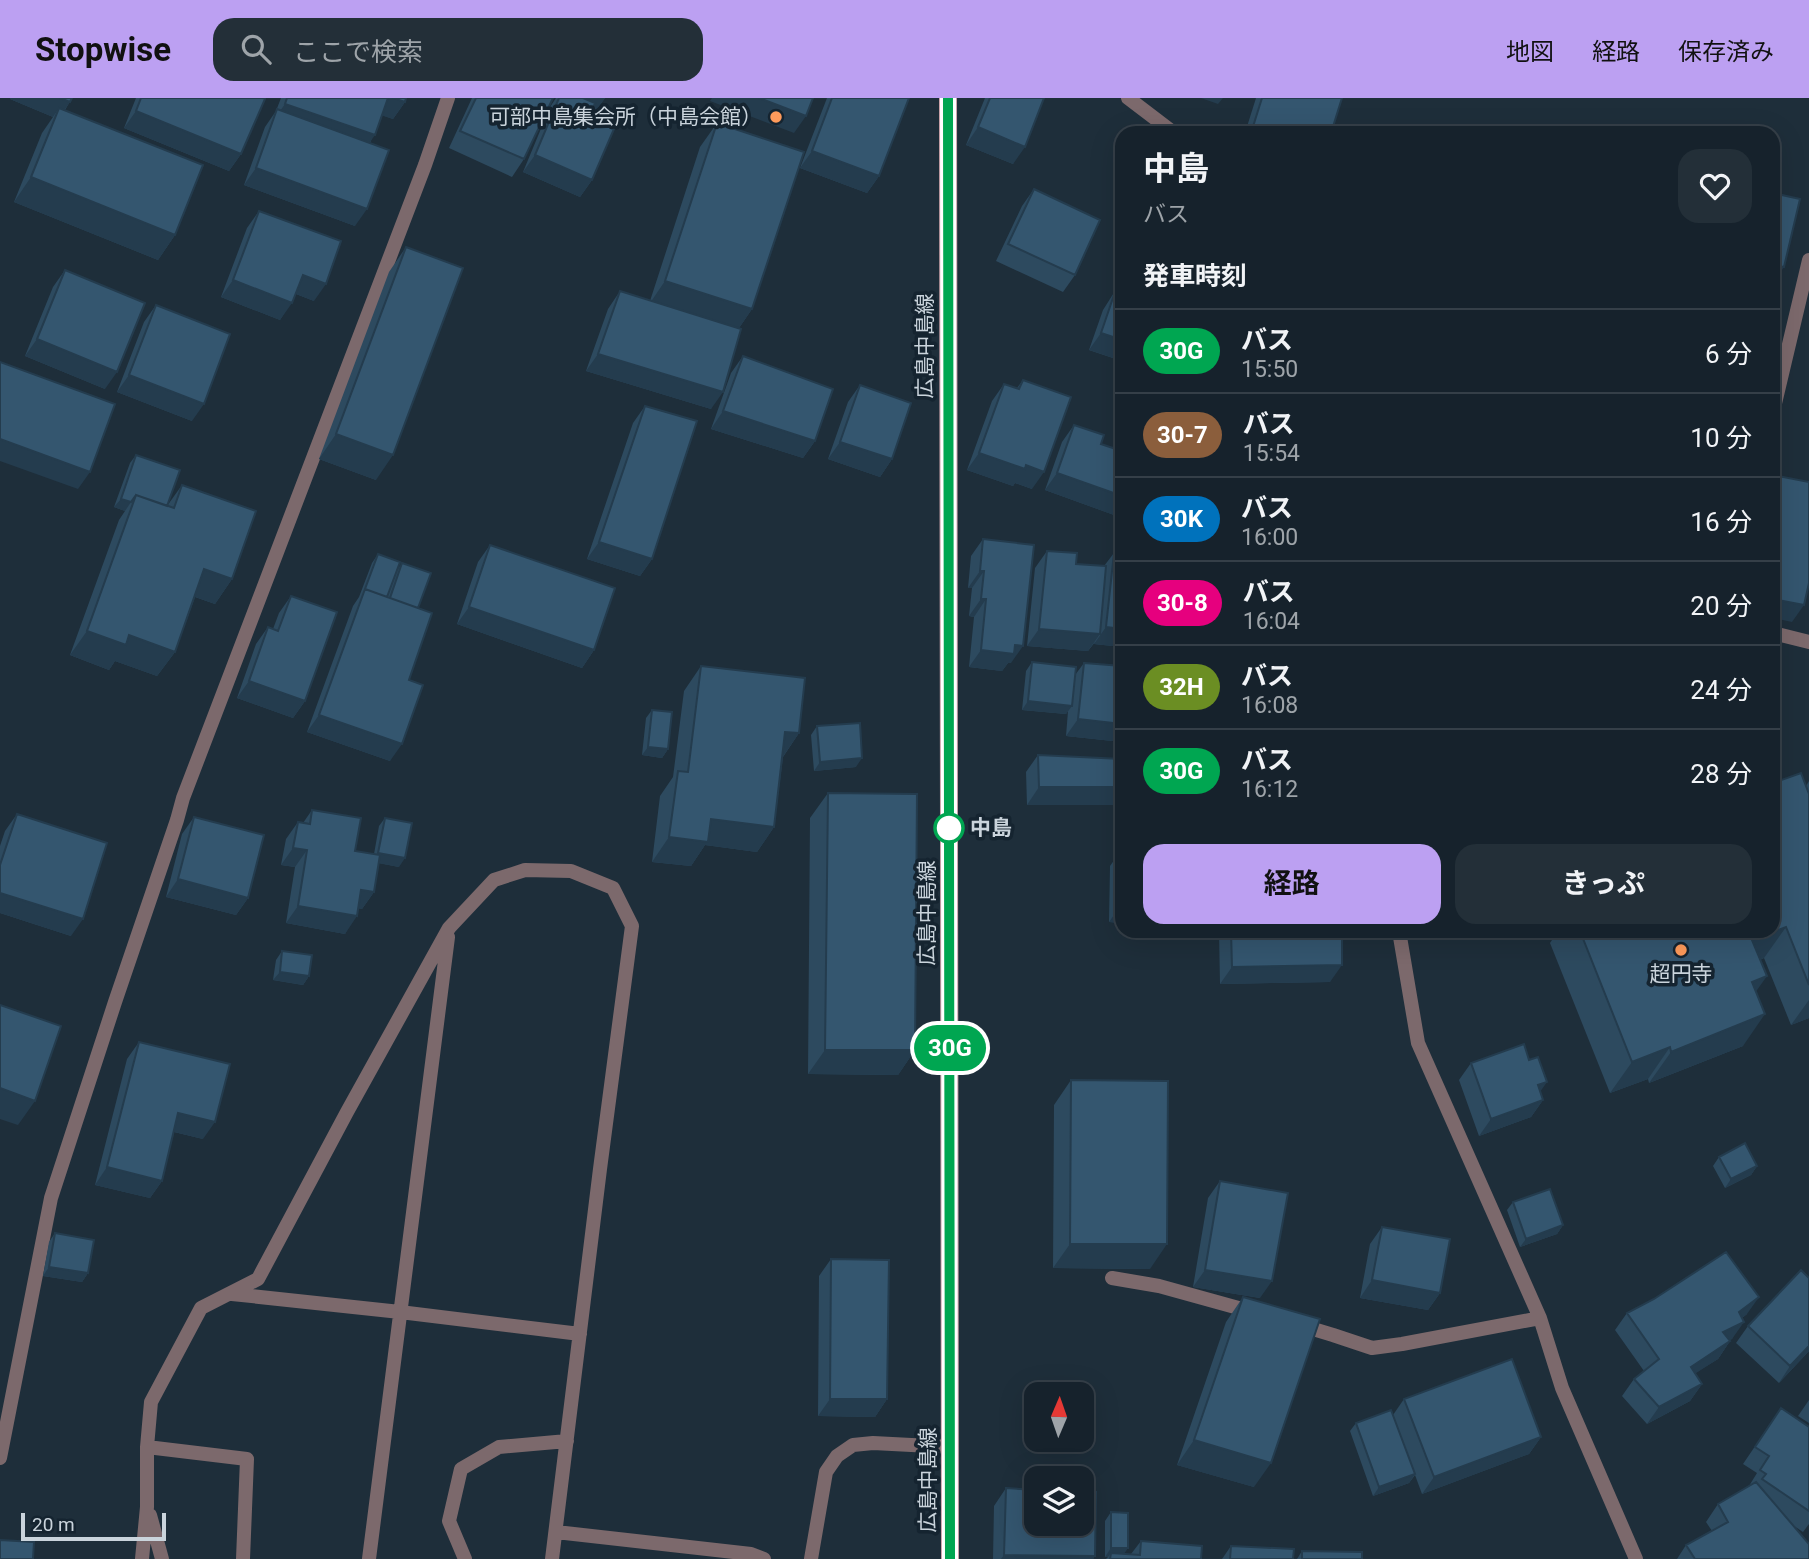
<!DOCTYPE html>
<html lang="ja">
<head>
<meta charset="utf-8">
<style>
	:root { --surface:#16222c; --page:#232f38; --text:#f1f3f6; --muted:#9ea4a9; --line:#353f48; --accent:#bca0f2 }
	body { margin:0; font-family:Roboto,"Noto Sans JP",sans-serif; background:var(--page); color:var(--text); height:100vh; display:flex; flex-direction:column; font-size:26px; white-space:nowrap }
	* { box-sizing:border-box; margin:0 }
	p { font-size:23px; color:var(--muted) }
	.icon { flex:none; width:38px; height:38px; fill:none; stroke:currentColor; stroke-width:2; stroke-linecap:round; stroke-linejoin:round }
	.map { position:relative; flex:1; overflow:hidden }
	.details { position:absolute; left:1115px; top:28px; width:665px; height:812px; display:flex; flex-direction:column; background:var(--surface); border-radius:21px; box-shadow:0 7px 28px #0002,0 0 0 2px var(--line) }
	.details>* { flex:none }
	.badge { padding:0 14px; border-radius:23px; font-size:24px; line-height:46px }
	.needle { width:46px; rotate:2deg }
	.fabs { position:absolute; left:1024px; top:1284px; display:grid; gap:14px }
	.fabs a { display:grid; place-items:center; width:70px; height:70px; border-radius:14px; background:var(--surface); box-shadow:0 7px 28px #0002,0 0 0 2px var(--line); font-size:35px }
	.scale { position:absolute; left:21px; bottom:18px; width:145px; box-sizing:border-box; padding-left:7px; border:4px solid #cad4dc; border-top:0; font-size:19px; line-height:24px; white-space:nowrap; color:#cad4dc; -webkit-text-stroke:5px #152430; paint-order:stroke }
	.map>.badge { position:absolute; translate:-50% -50%; box-shadow:0 0 0 4px #fff }
	h2 { padding:0 28px; font-size:26px; line-height:63px }
	.round { display:grid; place-items:center; flex:none; width:74px; height:74px; border-radius:21px; background:var(--page) }
	.headline { display:flex; align-items:center; justify-content:space-between; height:119px; padding:0 28px }
	h1 { font-size:33px; font-weight:700; line-height:52px }
	.button { display:flex; gap:14px; margin-top:auto; padding:14px 28px }
	.button a { flex:1; height:80px; border-radius:21px; background:var(--accent); color:#111; font-size:28px; font-weight:700; line-height:80px; text-align:center }
	.button a+a { background:var(--page); color:var(--text) }
	ul { padding:0; list-style:none }
	li { display:flex; align-items:center; gap:21px; height:84px; padding:0 28px; border-top:2px solid var(--line) }
	li div { flex:1 }
	li b { display:block; font-size:26px }
	li em { font-style:normal }
	li .badge { min-width:77px; font-weight:700; text-align:center }
	header { display:flex; align-items:center; gap:42px; box-sizing:border-box; height:98px; padding:0 35px; background:var(--accent); color:#111 }
	header strong { font-size:33px }
	nav { display:flex; gap:38px; margin-inline-start:auto; font-size:24px }
	.search { width:490px; height:63px; background:var(--page); display:flex; align-items:center; gap:18px; box-sizing:border-box; padding:0 24px; border-radius:21px; color:var(--muted); font-size:26px }
	.map>svg:first-child { display:block }
	.lines { fill:none; stroke-linecap:round; stroke-linejoin:round }
	.lane { stroke:#7c696c; stroke-width:14 }
	.street { stroke:#7c696c; stroke-width:14 }
	.primary { stroke:#cca4ab; stroke-width:18 }
	.wall { fill:#2d4a5f }
	.shaded-wall { fill:#243c4e }
	.building { fill:#34566f; stroke:#243c4e; stroke-width:2 }
	.line-casing { stroke:#fff; stroke-width:16 }
	.line { stroke:#00a651; stroke-width:10 }
	.poi-dot { fill:#ff9b5b; stroke:#152430; stroke-width:2.5 }
	.stop-dot { fill:#fff; stroke:#00a651; stroke-width:3.5 }
	.labels { text-anchor:middle; stroke-width:7; stroke-linejoin:round; paint-order:stroke }
	.poi-label { font-size:21px; fill:#cad4dc; stroke:#152430; text-anchor:end }
	.street-label { font-size:21px; fill:#cad4dc; stroke:#152430 }
	.stop-label { font-size:21px; font-weight:bold; fill:#cad4dc; stroke:#152430; text-anchor:start }
</style>
</head>
<body>
<header>
<strong>Stopwise</strong>
<div class="search"><svg class="icon" aria-label="search" viewBox="0 0 24 24"><circle cx="10" cy="10" r="6"/><path d="M15 15l6 6"/></svg>ここで検索</div>
<nav><a>地図</a><a>経路</a><a>保存済み</a></nav>
</header>
<div class="map">
<svg width="1809" height="1461" viewBox="0 0 1809 1461">
	<rect width="100%" height="100%" fill="#1e2e3a"/>
	<g class="lines">
		<!-- lane -->
		<path class="lane" d="M232,1196L400,1214L580,1236
			M147,1349L247,1361L243,1461
			M150,1417L162,1461
			M556,1434L751,1456L764,1461
			M142,1461L147,1409V1349L151,1304L201,1210L258,1181L347,1014L449,830L494,782L525,772L571,773L613,790L632,828L600,1071L552,1461
			M369,1461L448,839
			M465,1461L449,1423L461,1371L499,1349L567,1343
			M811,1461L826,1374L837,1358L853,1347L873,1345L950,1349"/>
		<!-- street -->
		<path class="street" d="M1128,0L1174,35
			M1773,314L1809,162
			M1773,535L1809,544
			M1399,833L1418,945L1540,1220L1562,1290L1636,1461
			M1112,1180L1159,1188L1253,1214
			M1300,1227L1333,1237L1372,1250L1402,1246L1540,1220
			M0,1360L51,1100L115,904L177,722L183,700L425,67L448,0"/>
		<!-- primary -->
		<path class="primary" d="M948,0L950,1461"/>
	</g>
	<!-- wall -->
	<path class="wall" d="M11,0H72L65,12L175,137L158,162L14,104L42,35L53,19L10,1Z
		M136,0H263L241,56L229,73L124,30Z
		M281,0H406L405,4L393,21L382,17L370,45L355,128L244,87L265,29L276,13Z
		M472,0H553L524,61L512,79L449,50Z
		M556,0H605L597,11L593,10L589,21L592,82L580,99L523,74L550,9Z
		M827,0H909L879,78L867,95L800,70Z
		M985,0H1044L1013,66L966,47Z
		M1256,0H1342L1331,35H1245Z
		M717,25L752,211L739,230L711,311L586,273L608,211L620,193L650,203L700,49Z
		M1034,91L1075,177L1063,194L996,163L1022,108Z
		M259,113L314,203L296,196L280,222L221,199L247,130Z
		M406,149L376,382L319,361L389,174Z
		M65,172L105,291L25,258L53,189Z
		M1122,182V263L1089,252L1103,212Z
		M156,207L192,323L117,294L144,224Z
		M743,258L815,343L803,360L711,331L731,275Z
		M1023,282L1032,391L1015,385L1013,388L967,372L992,303L1004,286L1017,290Z
		M860,287L892,361L880,379L828,361L848,304Z
		M645,308L652,461L640,478L587,461L633,325Z
		M1074,327L1101,346L1122,353V406L1114,417L1045,392L1062,344Z
		M136,357L167,408L182,387L232,481L215,506L195,499L175,554L157,578L115,563L109,572L70,557L119,422L125,413L114,409L130,365Z
		M983,441L1011,565H1008L1002,573L969,569L974,519L969,518L972,490H968L971,458Z
		M490,447L594,552L582,570L457,526L478,464Z
		M1047,453L1076,466L1104,468L1114,455L1122,456V549L1094,546L1095,544L1088,553L1027,548L1035,470Z
		M378,456L387,499L396,474L402,465L418,510L409,582L390,663L307,634L353,508L359,499L372,465Z
		M291,498L305,603L293,620L237,600L256,546L268,529L273,531L279,515Z
		M1032,564L1075,577L1084,565L1122,568V644L1066,638L1068,613L1066,616L1022,612L1026,573Z
		M701,568L799,635L783,659L774,729L757,754L705,747L691,768L652,764L660,698L673,679L684,593Z
		M652,612L668,651L662,660L642,657L646,620Z
		M817,628L856,669L814,673L811,637Z
		M1038,657L1122,661V825L1109,824L1110,768L1120,754V707H1027L1026,674Z
		M1809,683V920L1791,927L1764,860L1760,862L1756,893L1743,948L1649,985L1648,981L1610,995L1550,845L1558,833H1773L1806,688Z
		M828,695L915,952L898,977L808,976L810,720Z
		M312,712L355,753L374,756L379,728L385,720L399,769L379,765L374,794L362,811L358,810L345,836L286,825L295,769L281,767L286,741L298,724L303,725Z
		M17,716L71,838L0,815V748L5,733Z
		M194,719L248,800L236,817L166,799L182,736Z
		M1219,833H1342L1330,884L1220,886Z
		M1429,833H1506L1505,835L1430,840Z
		M282,853L309,878L303,887L273,882L276,862Z
		M139,944L203,1041L174,1034L162,1083L150,1100L95,1087L127,961Z
		M1471,965L1540,993L1543,1002L1531,1019L1479,1038L1459,982Z
		M1071,982L1150,1171L1053,1170L1054,1007Z
		M1719,1059L1757,1068L1751,1077L1725,1090L1713,1068Z
		M1220,1083L1260,1200L1193,1189L1208,1100Z
		M1513,1104L1563,1127L1557,1136L1520,1149L1507,1112Z
		M1382,1129L1440,1195L1428,1212L1360,1200L1370,1146Z
		M55,1135L88,1175L82,1184L43,1178L49,1144Z
		M831,1161L887,1301L875,1319L818,1318L819,1178Z
		M1243,1199L1254,1389L1177,1367L1226,1224Z
		M1627,1215L1747,1216L1742,1220L1732,1241L1729,1242L1730,1243L1718,1261L1695,1275L1702,1286L1690,1303L1647,1326L1622,1298L1634,1281L1644,1273L1615,1232Z
		M1748,1228L1809,1253L1779,1285L1736,1245Z
		M1404,1301L1541,1339L1529,1356L1422,1396L1415,1377L1409,1385L1373,1398L1350,1333L1356,1325L1393,1317Z
		M1809,1302V1325L1798,1318Z
		M1781,1310L1809,1329V1426L1803,1434L1794,1428L1809,1461H1677L1686,1447L1712,1433L1706,1424L1718,1406L1749,1388L1757,1375L1743,1366Z
		M1006,1390L1095,1458L1093,1461H993L994,1408Z
		M1111,1414L1124,1456H1131L1141,1443L1201,1461H1106L1108,1459H1105V1423Z
		M1231,1448L1293,1461H1222Z
		M1302,1453L1362,1461H1297Z"/>
	<!-- shaded-wall -->
	<path class="shaded-wall" d="M11,0H60L70,4L58,21L59,10L53,19L10,1Z
		M388,0H393L405,4L393,21L377,16Z
		M568,0H605L597,11Z
		M712,0H759L806,18L794,35L710,3Z
		M1201,0H1223L1218,6Z
		M285,6L375,37L363,54L273,23Z
		M136,13L241,56L229,73L124,30Z
		M978,29L1025,49L1013,66L966,47Z
		M812,53L879,78L867,95L800,70Z
		M535,57L592,82L580,99L523,74Z
		M256,70L367,111L355,128L244,87Z
		M31,79L175,137L158,162L14,104Z
		M1773,167L1784,169L1773,185Z
		M303,177L326,186L314,203L291,194Z
		M233,182L292,205L280,222L221,199Z
		M665,183L752,211L735,236L648,208Z
		M1101,235L1122,242V263L1089,252Z
		M37,241L117,274L105,291L25,258Z
		M598,256L723,294L711,311L586,273Z
		M129,277L204,306L192,323L117,294Z
		M723,313L815,343L803,360L711,331Z
		M336,336L393,357L376,382L319,361Z
		M0,341L90,374L78,391L0,363Z
		M840,344L892,361L880,379L828,361Z
		M979,355L1026,367L1044,374L1032,391L1015,385L1013,388L967,372Z
		M1057,375L1122,398V406L1114,417L1045,392Z
		M121,401L131,404L125,413L114,409Z
		M599,444L652,461L640,478L587,461Z
		M204,471L232,481L215,506L187,496Z
		M980,473H984L972,490H968Z
		M981,501H986L974,519L969,518Z
		M1773,501L1804,507L1792,524L1773,520Z
		M469,509L594,552L582,570L457,526Z
		M1106,529L1122,531V549L1094,546Z
		M1039,531L1100,536L1088,553L1027,548Z
		M87,533L129,537L175,554L157,578L115,563L109,572L70,557Z
		M1015,547L1023,548L1011,565H1008L1002,573L969,569L981,552Z
		M249,583L305,603L293,620L237,600Z
		M1028,603L1072,608L1066,616L1022,612Z
		M319,617L402,646L390,663L307,634Z
		M1078,621L1122,626V644L1066,638Z
		M785,634L799,635L782,660Z
		M648,649L668,651L662,660L642,657Z
		M862,660L856,669L814,673L820,664Z
		M1039,689H1122V704L1120,707H1027Z
		M711,721L774,729L757,754L705,747L691,768L652,764L669,739Z
		M293,750L307,752L295,769L281,767Z
		M378,755L405,760L399,769L372,764Z
		M178,781L248,800L236,817L166,799Z
		M361,792L374,794L362,811L349,809Z
		M0,795L83,821L71,838L0,815Z
		M1121,807H1122V825L1109,824Z
		M298,808L357,818L345,836L286,825Z
		M1786,829L1764,860L1731,873L1752,842Z
		M1126,833H1193L1189,838L1123,837Z
		M1435,833H1506L1505,835L1430,840Z
		M1342,867L1330,884L1220,886L1232,869Z
		M280,874L309,878L303,887L273,882Z
		M1767,878L1745,909L1752,884Z
		M1809,902V920L1791,927Z
		M1765,916L1743,948L1649,985L1671,954Z
		M1670,949L1648,981L1610,995L1632,964Z
		M825,952H915L898,977L808,976Z
		M1547,984L1535,1001L1538,987Z
		M0,990L35,1003L18,1027L0,1021Z
		M1543,1002L1531,1019L1479,1038L1491,1021Z
		M178,1015L215,1024L203,1041L166,1032Z
		M1757,1068L1751,1077L1725,1090L1731,1081Z
		M107,1069L162,1083L150,1100L95,1087Z
		M1563,1127L1557,1136L1520,1149L1526,1141Z
		M1070,1146H1167L1150,1171L1053,1170Z
		M49,1169L88,1175L82,1184L43,1178Z
		M1205,1172L1272,1183L1260,1200L1193,1189Z
		M1372,1182L1440,1195L1428,1212L1360,1200Z
		M1759,1199L1747,1216L1728,1231L1739,1214Z
		M1744,1224L1732,1241L1711,1251L1723,1234Z
		M1730,1243L1718,1261L1679,1286L1691,1269Z
		M1809,1248V1253L1779,1285L1790,1268Z
		M1702,1286L1690,1303L1647,1326L1659,1309Z
		M830,1301H887L875,1319L818,1318Z
		M1541,1339L1529,1356L1422,1396L1434,1379Z
		M1194,1342L1271,1365L1254,1389L1177,1367Z
		M1415,1376L1409,1385L1373,1398L1379,1389Z
		M1111,1450H1128L1122,1459L1111,1455L1108,1459H1105Z
		M1004,1457L1095,1458L1093,1461H1001Z"/>
	<!-- building -->
	<path class="building" d="M60,0H72L70,4Z
		M141,0H263L265,1L241,56L136,13Z
		M287,0H388L375,37L285,6Z
		M393,0H406L405,4Z
		M476,0H553L524,61L460,33Z
		M559,0H583L595,5L589,21L614,31L592,82L535,57Z
		M759,0H813L806,18Z
		M832,0H909L879,78L812,53Z
		M990,0H1044L1025,49L978,29Z
		M1262,0H1342L1331,35H1251Z
		M59,10L203,67L175,137L31,79Z
		M277,11L389,52L367,111L256,70Z
		M717,25L804,54L752,211L665,183Z
		M1501,31L1526,32L1525,35H1501Z
		M1034,91L1100,122L1075,177L1008,146Z
		M1773,95L1800,101L1784,169L1773,167Z
		M259,113L341,143L326,186L303,177L292,205L233,182Z
		M406,149L463,170L393,357L336,336Z
		M65,172L145,205L117,274L37,241Z
		M1122,186V242L1101,235L1115,194L1119,195Z
		M620,193L741,231L723,294L598,256Z
		M156,207L230,236L204,306L129,277Z
		M743,258L833,291L815,343L723,313Z
		M0,264L115,306L90,374L0,341Z
		M1023,282L1071,299L1044,374L1026,367L1025,371L979,355L1004,286L1019,291Z
		M860,287L911,305L892,361L840,344Z
		M645,308L697,323L652,461L599,444Z
		M1074,327L1104,337L1101,346L1122,353V398L1057,375Z
		M136,357L180,372L167,408L136,397L131,404L121,401Z
		M1773,377L1809,384V485L1804,507L1773,501Z
		M182,387L256,413L232,481L204,471L175,554L129,537L126,547L87,533L136,397L174,410Z
		M983,441L1034,447L1023,548L1015,547L1014,556L981,552L986,501H981L984,473H980Z
		M490,447L615,490L594,552L469,509Z
		M1047,453L1077,455L1076,466L1106,468L1100,536L1039,531Z
		M1114,455L1122,456V531L1106,529Z
		M378,456L400,464L387,499L365,491Z
		M402,465L431,475L418,510L390,500Z
		M365,491L432,515L409,582L423,587L402,646L319,617Z
		M291,498L337,514L305,603L249,583L268,529L278,533Z
		M1032,564L1076,569L1072,608L1028,603Z
		M1084,565L1122,568V626L1078,621Z
		M701,568L805,580L799,635L785,634L774,729L711,721L708,744L669,739L678,673L688,674Z
		M652,612L672,614L668,651L648,649Z
		M860,625L862,660L820,664L817,628Z
		M1038,657L1122,661V689H1039Z
		M1801,675L1809,696V887L1786,829L1752,842L1767,878L1752,884L1765,916L1671,954L1670,949L1632,964L1580,833H1773V685Z
		M828,695L917,696L915,952H825Z
		M312,712L361,720L355,753L380,757L374,794L361,792L357,818L298,808L307,752L293,750L298,724L310,726Z
		M17,716L107,745L83,821L0,795V767Z
		M194,719L264,737L248,800L178,781Z
		M385,720L412,725L405,760L378,755Z
		M1122,762V807H1121Z
		M1231,833H1342V867L1232,869Z
		M282,853L312,857L309,878L280,874Z
		M0,907L61,928L35,1003L0,990Z
		M139,944L230,966L215,1024L178,1015L162,1083L107,1069Z
		M1524,946L1529,962L1538,959L1547,984L1538,987L1543,1002L1491,1021L1471,965Z
		M1071,982L1168,983L1167,1146H1070Z
		M1745,1045L1757,1068L1731,1081L1719,1059Z
		M1220,1083L1288,1095L1272,1183L1205,1172Z
		M1550,1091L1563,1127L1526,1141L1513,1104Z
		M1382,1129L1450,1141L1440,1195L1372,1182Z
		M55,1135L94,1142L88,1175L49,1169Z
		M1726,1154L1759,1199L1739,1214L1744,1224L1723,1234L1730,1243L1691,1269L1702,1286L1659,1309L1634,1281L1659,1261L1627,1215L1654,1201Z
		M831,1161L889,1162L887,1301H830Z
		M1801,1172L1809,1180V1248L1790,1268L1748,1228Z
		M1243,1199L1320,1221L1271,1365L1194,1342Z
		M1512,1261L1541,1339L1434,1379L1404,1301Z
		M1781,1310L1809,1329V1413L1762,1381L1766,1376L1760,1372L1769,1358L1755,1349Z
		M1391,1312L1415,1376L1379,1389L1356,1325Z
		M1756,1384L1809,1446V1461H1695L1686,1447L1728,1424L1718,1406Z
		M1006,1390L1036,1392V1426H1082V1393L1096,1394L1095,1458L1004,1457Z
		M1111,1414L1128,1415V1450H1111Z
		M0,1442L34,1444L33,1461H0Z
		M1141,1443L1202,1448L1201,1461H1110L1111,1455L1140,1457Z
		M1231,1448L1294,1451L1293,1461H1230Z
		M1302,1453L1362,1454V1461H1302Z"/>
	<g class="lines">
		<!-- line casing -->
		<g class="line-casing">
			<path id="line" d="M948,0L950,1461"/>
		</g>
		<!-- line -->
		<use href="#line" class="line"/>
	</g>
	<!-- markers -->
	<g class="poi-dot">
		<circle cx="776" cy="19" r="7"/>
		<circle cx="1681" cy="852" r="7"/>
	</g>
	<circle class="stop-dot" cx="949" cy="730" r="14"/>
	<g class="labels">
		<!-- poi labels -->
		<g class="poi-label">
			<text x="762" y="26">可部中島集会所（中島会館）</text>
			<text x="1681" y="883" text-anchor="middle">超円寺</text>
		</g>
		<!-- street labels -->
		<g class="street-label">
			<text transform="translate(925 248) rotate(-90)" y="7">広島中島線</text>
			<text transform="translate(927 815) rotate(-90)" y="7">広島中島線</text>
			<text transform="translate(928 1382) rotate(-90)" y="7">広島中島線</text>
		</g>
		<!-- stop labels -->
		<g class="stop-label">
			<text x="970" y="737">中島</text>
		</g>
	</g>
</svg>
<div class="fabs">
<a><svg class="needle" viewBox="-14 -14 28 28"><path d="M0-13l5 13h-10z" fill="#e53935"/><path d="M0 13l5-13h-10z" fill="#9ea4a9"/></svg></a>
<a><svg class="icon" aria-label="layers" viewBox="0 0 24 24"><path d="M12 4l9 5-9 5-9-5zM3 14l9 5 9-5"/></svg></a>
</div>
<div class="scale">20 m</div>
<b class="badge" style="left:950px;top:950px;background:#00a651;color:#fff">30G</b>
<section class="details">
<div class="headline"><div><h1>中島</h1><p>バス</p></div><a class="round"><svg class="icon" aria-label="heart" viewBox="0 0 24 24"><path d="M12 20l-8-8c-3-5 5-10 8-4 3-6 11-1 8 4z"/></svg></a></div>
<h2>発車時刻</h2>
<ul>
<li><span class="badge" style="background:#00a651;color:#fff">30G</span><div><b>バス</b><p>15:50</p></div><em>6 分</em></li>
<li><span class="badge" style="background:#8b5e3c;color:#fff">30-7</span><div><b>バス</b><p>15:54</p></div><em>10 分</em></li>
<li><span class="badge" style="background:#0072bc;color:#fff">30K</span><div><b>バス</b><p>16:00</p></div><em>16 分</em></li>
<li><span class="badge" style="background:#e6007e;color:#fff">30-8</span><div><b>バス</b><p>16:04</p></div><em>20 分</em></li>
<li><span class="badge" style="background:#6b8e23;color:#fff">32H</span><div><b>バス</b><p>16:08</p></div><em>24 分</em></li>
<li><span class="badge" style="background:#00a651;color:#fff">30G</span><div><b>バス</b><p>16:12</p></div><em>28 分</em></li>
</ul>
<div class="button"><a>経路</a><a>きっぷ</a></div>
</section>
</div>
</body>
</html>
